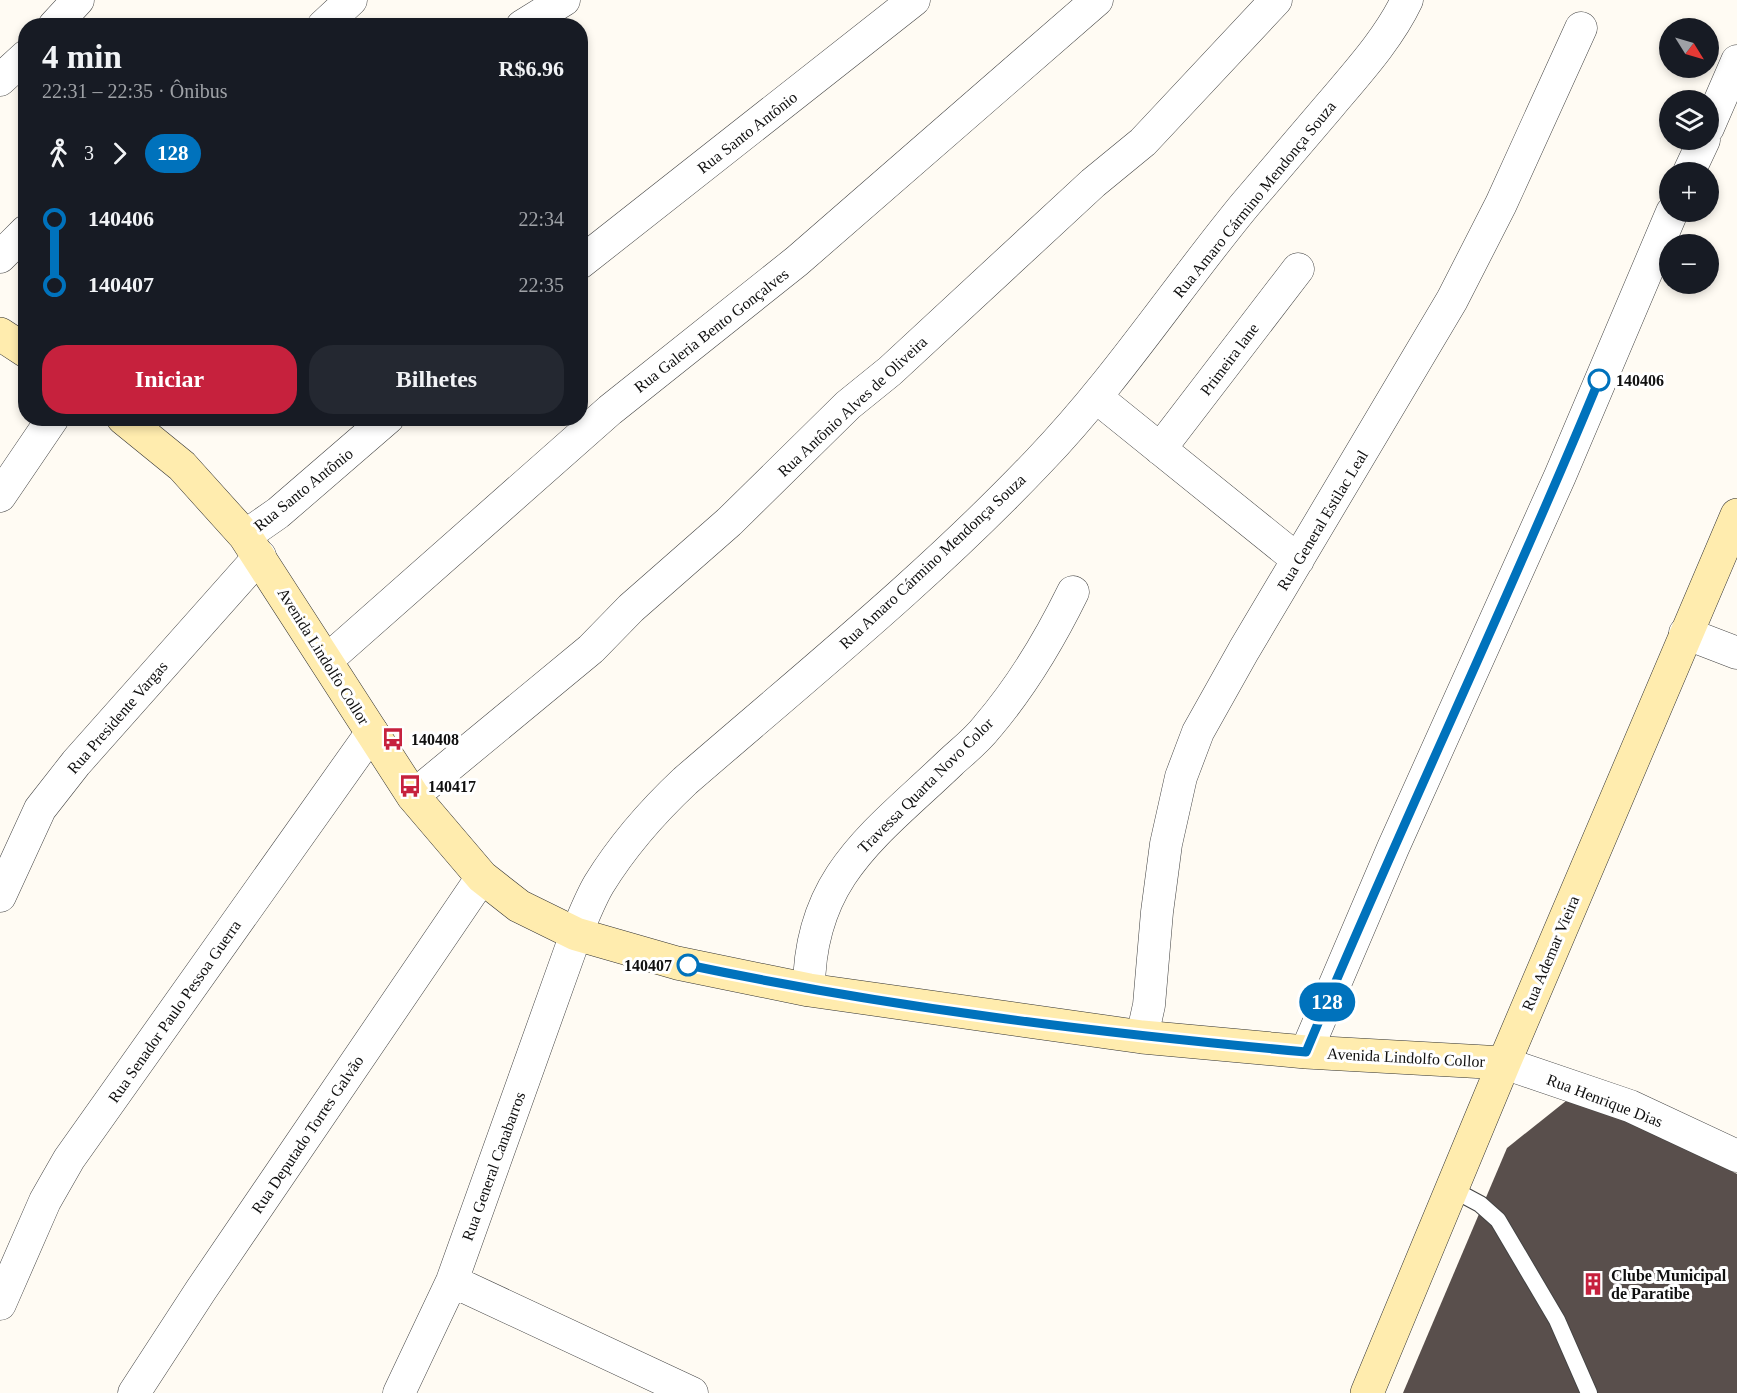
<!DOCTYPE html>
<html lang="pt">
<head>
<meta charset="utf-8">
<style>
	:root { --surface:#171b24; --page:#242831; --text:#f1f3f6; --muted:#9ea1a6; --accent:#c6213d }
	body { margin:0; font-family:Georgia,serif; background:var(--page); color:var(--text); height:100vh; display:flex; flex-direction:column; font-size:22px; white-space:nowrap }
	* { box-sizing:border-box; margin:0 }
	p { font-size:20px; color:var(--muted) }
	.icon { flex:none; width:33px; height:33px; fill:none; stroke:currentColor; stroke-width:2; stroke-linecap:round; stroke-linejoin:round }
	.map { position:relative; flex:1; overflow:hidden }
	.panel { position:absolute; left:18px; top:18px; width:570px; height:408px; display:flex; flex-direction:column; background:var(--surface); border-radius:24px; box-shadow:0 3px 9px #0003 }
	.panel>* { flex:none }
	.badge { padding:0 12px; border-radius:20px; font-size:21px; line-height:39px }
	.needle { width:39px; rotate:127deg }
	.controls { position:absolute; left:1659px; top:18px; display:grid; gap:12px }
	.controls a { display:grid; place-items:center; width:60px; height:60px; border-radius:50%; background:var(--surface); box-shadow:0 3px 9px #0003; font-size:30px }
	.map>.badge { position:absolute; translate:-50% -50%; box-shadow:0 0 0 3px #fff }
	.legs { display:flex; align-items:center; gap:9px; height:66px; padding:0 24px; font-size:20px }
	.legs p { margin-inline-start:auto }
	.head { display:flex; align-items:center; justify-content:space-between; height:102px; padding:0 24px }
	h1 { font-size:33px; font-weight:700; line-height:45px }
	.primary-button { display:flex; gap:12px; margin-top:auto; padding:12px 24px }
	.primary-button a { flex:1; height:69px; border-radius:24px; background:var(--accent); color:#fff; font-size:24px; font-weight:700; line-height:69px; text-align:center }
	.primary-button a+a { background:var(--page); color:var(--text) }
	ul { padding:0 24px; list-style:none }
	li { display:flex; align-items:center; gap:21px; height:66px; font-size:22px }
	li i { display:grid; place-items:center; width:9px; height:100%; margin:0 8px; background:currentColor }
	li i::after { content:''; width:15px; height:15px; margin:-8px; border:4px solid; border-radius:50%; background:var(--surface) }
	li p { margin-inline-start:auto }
	li:first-child i { background:linear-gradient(#0000 50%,currentColor 0) }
	li:last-child i { background:linear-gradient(currentColor 50%,#0000 0) }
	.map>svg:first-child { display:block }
	.building { fill:#594f4c }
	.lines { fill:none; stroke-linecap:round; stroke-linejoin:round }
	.lane-casing { stroke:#434343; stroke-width:18 }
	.street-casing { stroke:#434343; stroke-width:33 }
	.secondary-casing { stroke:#323232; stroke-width:34 }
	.lane { stroke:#fff; stroke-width:16 }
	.street { stroke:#fff; stroke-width:32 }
	.secondary { stroke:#ffecae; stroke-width:33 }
	.line-1-casing { stroke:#fff; stroke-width:14 }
	.line-1 { stroke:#0072bc; stroke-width:9 }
	.stop-1-dot { fill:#fff; stroke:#0072bc; stroke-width:3 }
	.labels { text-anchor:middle; stroke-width:6; stroke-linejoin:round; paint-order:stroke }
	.street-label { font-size:16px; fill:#101010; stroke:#fff }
	.stop-label { font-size:16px; font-weight:bold; fill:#101010; stroke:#fff; text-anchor:start }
	.poi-label { font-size:16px; font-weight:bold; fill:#101010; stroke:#fff; text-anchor:start }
</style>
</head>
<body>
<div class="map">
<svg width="1737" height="1393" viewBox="0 0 1737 1393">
	<rect width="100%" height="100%" fill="#fffbf3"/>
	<!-- building -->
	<path class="building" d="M1581,1089L1737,1174V1393H1403L1507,1148Z"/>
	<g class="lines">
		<!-- lane casing -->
		<g class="lane-casing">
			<path id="lane" d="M1452,1189L1480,1204L1498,1220L1557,1320L1589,1393"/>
		</g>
		<!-- street casing -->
		<g class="street-casing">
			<path id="street" d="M54,26L78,0
				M323,26L351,0
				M522,26L564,0
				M0,80L26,56
				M1708,128L1737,61
				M1689,172L1704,140
				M0,257L26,231
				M580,263L914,0
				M1096,397L1298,560
				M1160,449L1298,269
				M0,496L53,418
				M245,536L278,513L388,418
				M1685,633L1737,653
				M326,661L610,410L797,261L1097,0
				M413,796L591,649L631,608L729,522L848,405L890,371L1093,183L1143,142L1276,0
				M0,896L40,809L76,763L260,556
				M809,990C809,876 876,834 951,762C963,751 977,740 987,727C1022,686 1049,641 1073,592
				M1142,1037L1149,1005L1157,912L1166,844L1181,777L1198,732L1244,650L1452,300L1501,204L1581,28
				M1306,1052L1393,848L1560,476L1672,212
				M1504,1063L1630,1106L1737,1156
				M452,1281L692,1393
				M0,1304L45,1201L69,1159L372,732
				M134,1393L201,1290L482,877
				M399,1393L452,1281L576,934C583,918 590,899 599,884C623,845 652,812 685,781C805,677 930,576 1039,461C1115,382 1175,290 1244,206C1273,172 1302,138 1331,104C1358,72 1389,38 1407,0"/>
		</g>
		<!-- secondary casing -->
		<g class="secondary-casing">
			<path id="secondary" d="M0,334L26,351
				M123,418L182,466L245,536L413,796L482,877L519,906L576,934L677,963L809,990L1142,1037L1306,1052L1504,1063
				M1367,1393L1504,1063L1737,515"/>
		</g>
		<!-- lane -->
		<use href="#lane" class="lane"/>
		<!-- street -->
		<use href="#street" class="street"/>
		<!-- secondary -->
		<use href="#secondary" class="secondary"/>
	</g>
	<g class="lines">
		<!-- line-1 casing -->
		<g class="line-1-casing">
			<path id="line-1" d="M688,965C892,1008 1099,1033 1306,1052C1400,826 1506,606 1599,380"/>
		</g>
		<!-- line-1 -->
		<use href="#line-1" class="line-1"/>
	</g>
	<!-- icons -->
	<defs>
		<g id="bus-bare" transform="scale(1.8)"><path d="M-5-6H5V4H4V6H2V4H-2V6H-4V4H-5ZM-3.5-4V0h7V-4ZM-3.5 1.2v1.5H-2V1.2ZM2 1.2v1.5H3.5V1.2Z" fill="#c6213d" stroke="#fff" stroke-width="2.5" paint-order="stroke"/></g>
		<g id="building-bare" transform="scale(1.8)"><path d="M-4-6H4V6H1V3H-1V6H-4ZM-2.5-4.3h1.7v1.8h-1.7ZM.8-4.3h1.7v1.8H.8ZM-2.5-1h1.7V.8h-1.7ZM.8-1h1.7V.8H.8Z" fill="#c6213d" stroke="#fff" stroke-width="2.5" paint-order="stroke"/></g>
	</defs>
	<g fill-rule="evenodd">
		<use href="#bus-bare" x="393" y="739"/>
		<use href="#bus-bare" x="410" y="786"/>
		<use href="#building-bare" x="1593" y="1284"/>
	</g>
	<!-- markers -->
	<g class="stop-1-dot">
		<circle cx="1599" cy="380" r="10"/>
		<circle cx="688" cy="965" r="10"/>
	</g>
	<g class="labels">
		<!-- street labels -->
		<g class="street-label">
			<text transform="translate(747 132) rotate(-38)" y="6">Rua Santo Antônio</text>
			<text transform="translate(1254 199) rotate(-51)" y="6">Rua Amaro Cármino Mendonça Souza</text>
			<text transform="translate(711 330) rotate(-38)" y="6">Rua Galeria Bento Gonçalves</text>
			<text transform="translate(1229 359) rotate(-53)" y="6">Primeira lane</text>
			<text transform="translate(852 406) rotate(-43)" y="6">Rua Antônio Alves de Oliveira</text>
			<text transform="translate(303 489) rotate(-39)" y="6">Rua Santo Antônio</text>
			<text transform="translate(1322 520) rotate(-59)" y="6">Rua General Estilac Leal</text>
			<text transform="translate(932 561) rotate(-43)" y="6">Rua Amaro Cármino Mendonça Souza</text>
			<text transform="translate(324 656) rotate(58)" y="6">Avenida Lindolfo Collor</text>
			<text transform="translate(117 717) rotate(-49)" y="6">Rua Presidente Vargas</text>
			<text transform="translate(925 785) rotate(-45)" y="6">Travessa Quarta Novo Color</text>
			<text transform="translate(1550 953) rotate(-67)" y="6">Rua Ademar Vieira</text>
			<text transform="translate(174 1011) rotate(-55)" y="6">Rua Senador Paulo Pessoa Guerra</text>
			<text transform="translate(1406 1057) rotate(3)" y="6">Avenida Lindolfo Collor</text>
			<text transform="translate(1605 1100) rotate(21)" y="6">Rua Henrique Dias</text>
			<text transform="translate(307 1134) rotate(-56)" y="6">Rua Deputado Torres Galvão</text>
			<text transform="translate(493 1166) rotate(-70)" y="6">Rua General Canabarros</text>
		</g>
		<!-- stop labels -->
		<g class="stop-label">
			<text x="1616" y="386">140406</text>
			<text x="672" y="971" text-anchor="end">140407</text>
		</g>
		<!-- poi labels -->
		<g class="poi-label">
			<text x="411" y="745">140408</text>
			<text x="428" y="792">140417</text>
			<text x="1611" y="1281">Clube Municipal<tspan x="1611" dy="18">de Paratibe</tspan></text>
		</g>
	</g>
</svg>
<div class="controls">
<a><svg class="needle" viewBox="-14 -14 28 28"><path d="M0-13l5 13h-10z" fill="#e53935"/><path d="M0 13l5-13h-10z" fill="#9ea1a6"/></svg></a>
<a><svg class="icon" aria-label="layers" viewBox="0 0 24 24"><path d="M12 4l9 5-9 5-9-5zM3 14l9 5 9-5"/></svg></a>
<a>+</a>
<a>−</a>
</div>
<b class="badge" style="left:1327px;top:1002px;background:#0072bc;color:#fff">128</b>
<section class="panel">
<div class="head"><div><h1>4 min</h1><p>22:31 – 22:35 · Ônibus</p></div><b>R$6.96</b></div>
<div class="legs"><svg class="icon" aria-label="walk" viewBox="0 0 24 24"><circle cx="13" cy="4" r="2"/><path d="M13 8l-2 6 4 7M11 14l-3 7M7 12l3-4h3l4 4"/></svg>3<svg class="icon" aria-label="forward" viewBox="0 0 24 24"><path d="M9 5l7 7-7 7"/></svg><b class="badge" style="background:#0072bc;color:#fff">128</b></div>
<ul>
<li><i style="color:#0072bc"></i><b>140406</b><p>22:34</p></li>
<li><i style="color:#0072bc"></i><b>140407</b><p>22:35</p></li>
</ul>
<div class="primary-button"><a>Iniciar</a><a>Bilhetes</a></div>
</section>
</div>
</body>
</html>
